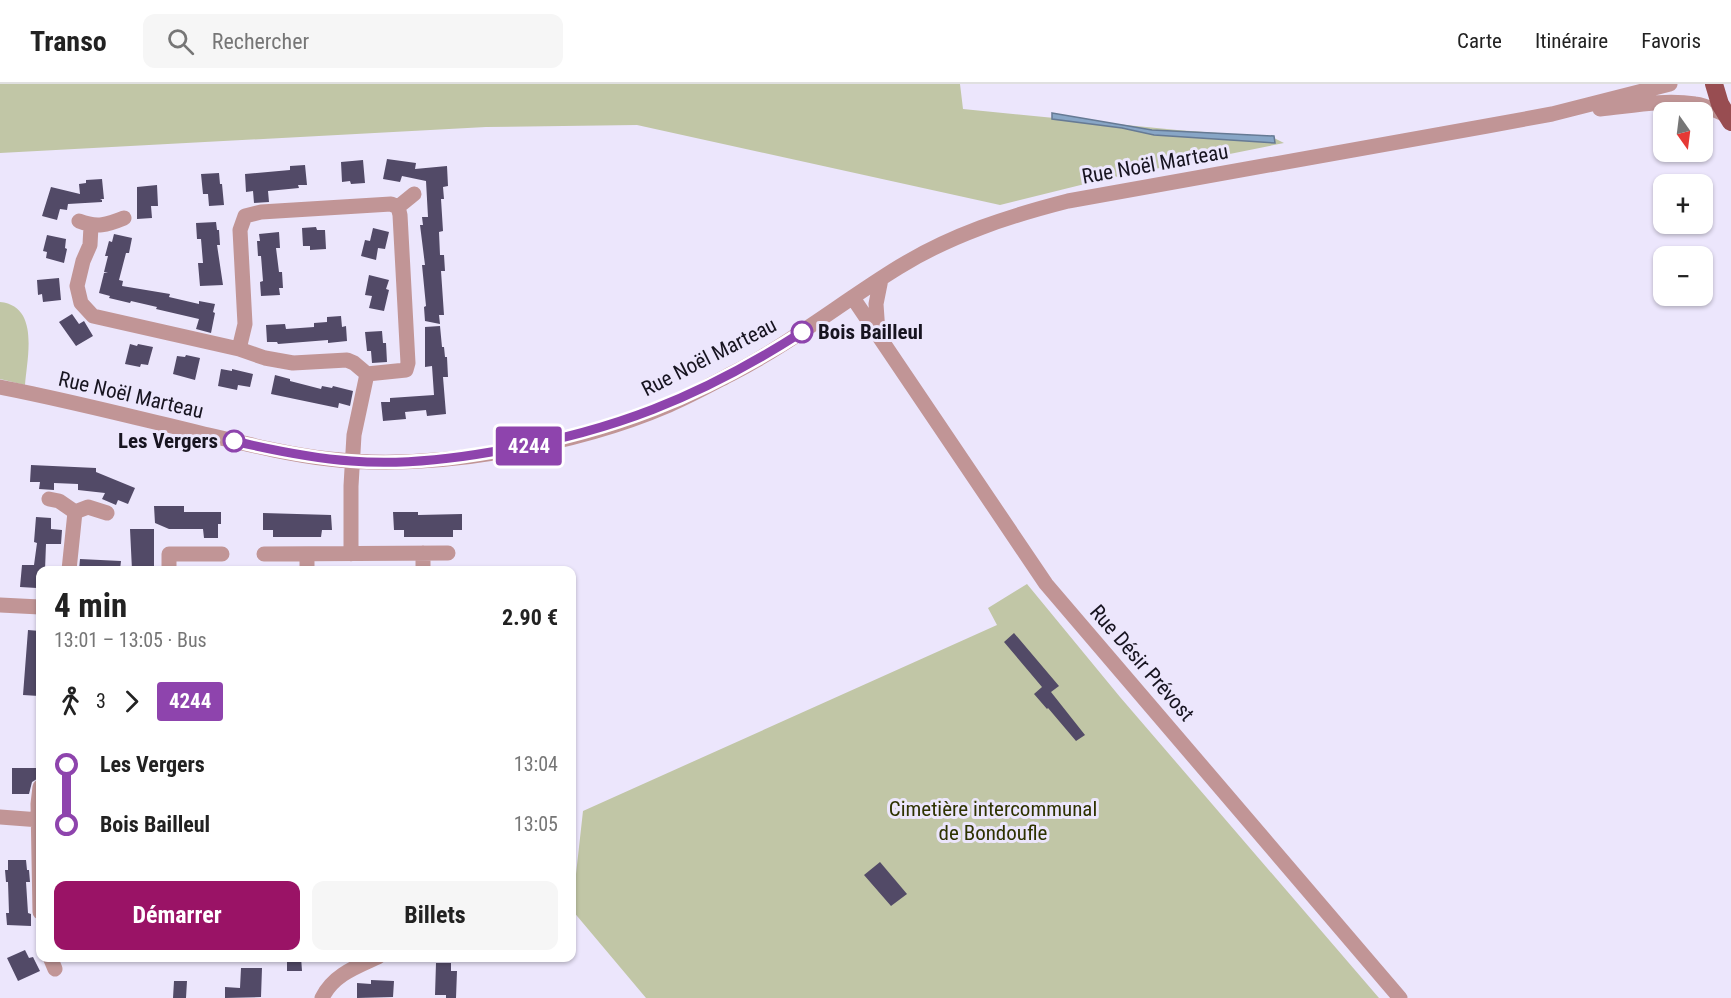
<!DOCTYPE html>
<html lang="fr">
<head>
<meta charset="utf-8">
<style>
	:root { --surface:#fff; --page:#f6f6f6; --text:#222; --muted:#767676; --line:#e0e0e0; --accent:#9a1366 }
	body { margin:0; font-family:"Roboto Condensed",sans-serif; background:var(--page); color:var(--text); height:100vh; display:flex; flex-direction:column; font-size:22px; white-space:nowrap }
	* { box-sizing:border-box; margin:0 }
	p { font-size:20px; color:var(--muted) }
	.icon { flex:none; width:33px; height:33px; fill:none; stroke:currentColor; stroke-width:2; stroke-linecap:round; stroke-linejoin:round }
	.map { position:relative; flex:1; overflow:hidden }
	.drawer { position:absolute; left:36px; top:482px; width:540px; height:396px; display:flex; flex-direction:column; background:var(--surface); border-radius:12px; box-shadow:0 2px 4px #0004 }
	.drawer>* { flex:none }
	.badge { padding:0 12px; border-radius:4px; font-size:21px; line-height:39px }
	.needle { width:39px; rotate:166deg }
	.buttons { position:absolute; left:1653px; top:18px; display:grid; gap:12px }
	.buttons a { display:grid; place-items:center; width:60px; height:60px; border-radius:12px; background:var(--surface); box-shadow:0 2px 4px #0004; font-size:30px }
	.map>.badge { position:absolute; translate:-50% -50%; box-shadow:0 0 0 3px #fff }
	.legs { display:flex; align-items:center; gap:9px; height:66px; padding:0 18px; font-size:20px }
	.legs p { margin-inline-start:auto }
	.overview { display:flex; align-items:center; justify-content:space-between; height:102px; padding:0 18px }
	h1 { font-size:33px; font-weight:700; line-height:45px }
	.action { display:flex; gap:12px; margin-top:auto; padding:12px 18px }
	.action a { flex:1; height:69px; border-radius:12px; background:var(--accent); color:#fff; font-size:24px; font-weight:700; line-height:69px; text-align:center }
	.action a+a { background:var(--page); color:var(--text) }
	ul { padding:0 18px; list-style:none }
	li { display:flex; align-items:center; gap:21px; height:60px; font-size:22px }
	li i { display:grid; place-items:center; width:9px; height:100%; margin:0 8px; background:currentColor }
	li i::after { content:''; width:15px; height:15px; margin:-8px; border:4px solid; border-radius:50%; background:var(--surface) }
	li p { margin-inline-start:auto }
	li:first-child i { background:linear-gradient(#0000 50%,currentColor 0) }
	li:last-child i { background:linear-gradient(currentColor 50%,#0000 0) }
	header { display:flex; align-items:center; gap:36px; box-sizing:border-box; height:84px; padding:0 30px; background:var(--surface); border-bottom:2px solid var(--line) }
	header strong { font-size:28px }
	nav { display:flex; gap:33px; margin-inline-start:auto; font-size:21px }
	.search { width:420px; height:54px; background:var(--page); display:flex; align-items:center; gap:15px; box-sizing:border-box; padding:0 21px; border-radius:12px; color:var(--muted); font-size:22px }
	.map>svg:first-child { display:block }
	.green { fill:#c1c6a6 }
	.water { fill:#88a6c6; stroke:#667a94; stroke-width:1.5 }
	.building { fill:#524a67 }
	.lines { fill:none; stroke-linecap:round; stroke-linejoin:round }
	.minor { stroke:#c19596; stroke-width:15 }
	.major { stroke:#984d51; stroke-width:18 }
	.line-1-casing { stroke:#fff; stroke-width:14 }
	.line-1 { stroke:#8e44ad; stroke-width:9 }
	.stop-1-dot { fill:#fff; stroke:#8e44ad; stroke-width:3 }
	.labels { text-anchor:middle; stroke-width:6; stroke-linejoin:round; paint-order:stroke }
	.street-label { font-size:21px; fill:#171420; stroke:#ece6fc }
	.stop-label { font-size:21px; font-weight:bold; fill:#171420; stroke:#ece6fc; text-anchor:start }
	.park-label { font-size:21px; fill:#2e3200; stroke:#ece6fc }
</style>
</head>
<body>
<header>
<strong>Transo</strong>
<div class="search"><svg class="icon" aria-label="search" viewBox="0 0 24 24"><circle cx="10" cy="10" r="6"/><path d="M15 15l6 6"/></svg>Rechercher</div>
<nav><a>Carte</a><a>Itinéraire</a><a>Favoris</a></nav>
</header>
<div class="map">
<svg width="1731" height="914" viewBox="0 0 1731 914">
	<rect width="100%" height="100%" fill="#ece6fc"/>
	<!-- green -->
	<path class="green" d="M0,0H960L963,25L1177,46L1272,53L1284,59L1105,95L1000,121L637,41L486,43L0,69Z
		M0,218C40,222 27,274 25,301L0,295Z
		M1027,500L1120,613L1379,914H646L572,826L583,727L997,541L988,524Z"/>
	<!-- water -->
	<path class="water" d="M1052,29L1152,46L1274,52L1275,59L1154,51L1122,44L1052,35Z"/>
	<!-- building -->
	<path class="building" d="M387,75L416,79L415,85L447,82L448,102L443,103L444,115H441L443,147L439,148L440,171H444L445,187H441L444,231H439L440,240L425,237L424,223L426,222L422,181H425L420,141H423L422,133H428L426,97L402,92L400,98L383,95Z
		M363,76L365,99L351,100L350,97L342,98L341,78Z
		M305,81L307,101H298L299,104L268,107L269,118L254,119L253,107L246,108L245,90L290,86V82Z
		M219,89L220,100H222L224,121L209,122L208,110H203L201,90Z
		M102,95L104,115H100L102,116V118L68,120L67,126L60,125L57,136L42,132L51,103L80,110L79,100L86,99V96Z
		M157,101L158,122H151L152,134L137,135V103Z
		M216,138L217,146H219L220,161H217L223,201L200,202L198,179H203L201,155H197L196,139Z
		M316,143L317,146H325L326,165L310,166V162H303L302,144Z
		M373,144L389,148L385,165L378,164L376,176L361,172L365,156L370,157Z
		M279,148L280,164H276L279,188H282L283,204H279L280,211L261,212L260,198L263,197L261,172H258L257,157H260L259,150Z
		M114,150L132,154L129,169H126L119,196L123,197L122,202L170,210L169,213L199,220V217L215,220L213,228L215,229L211,249L196,245L199,235L156,225L157,223L131,217L130,219L109,214L110,212L99,209L104,189H108L104,188L108,172H105L109,157L112,158Z
		M47,151L66,155L65,164L67,165L64,179L46,174L47,168L43,167Z
		M369,191L389,196L386,205L389,206L384,227L369,224L372,212L365,211Z
		M59,194L61,216L43,218L42,210L38,211L37,196Z
		M72,230L79,240L84,237L93,252L76,262L59,238Z
		M341,232L342,243L346,242L347,257L328,259V256L278,260L277,258H267L266,241L285,240L286,245L314,243V239L327,238V233Z
		M440,242L442,263H444L445,273H447L448,293H443L446,330L427,332L426,326L405,328L406,335L383,337L381,318H390V314L434,311L432,282L425,283V243Z
		M382,247L383,259H386L387,278L372,279L371,267H367L365,248Z
		M130,260L137,262L138,260L153,263L148,281L141,280L140,283L125,280Z
		M186,271L200,274L195,296L173,290L177,272L185,273Z
		M221,285L232,287V285L253,290L250,303L238,301L237,306L218,302Z
		M275,291L290,295V297L321,305L322,302L332,304L333,302L353,307L350,322L339,319L338,324L271,310Z
		M31,381L96,384V388L135,404L128,420L118,416L116,421L102,415L105,409L78,406V400L54,399V406L39,405L40,398H30Z
		M154,422H184V428H221V440H218V454H204L203,445H169L155,439Z
		M393,428H418V431L462,430V446H453V453H404V446H394Z
		M263,429L331,431L332,446H322L321,453H273V446H263Z
		M36,433L51,434V445L62,446L61,460H46L45,486H40V498H37V504L20,503L22,481H34L37,459L34,458Z
		M130,445H154V486H132Z
		M80,475L121,477L120,486H79Z
		M28,546L40,547L39,612L23,611Z
		M1014,549L1059,602L1051,608L1085,651L1076,657L1048,624L1047,625L1034,610L1042,603L1004,558Z
		M12,684H40V693L32,698L29,710H12Z
		M8,776H26L27,786H29L30,798H26L28,829L31,830V842L7,841L6,829H9L8,798H6L5,786H8Z
		M880,778L907,810L891,822L864,791Z
		M25,866L29,874L33,873L40,887L18,897L7,874Z
		M287,873H301L302,887H287Z
		M436,879H451V887H457L456,914H446V911H435Z
		M241,884H262L261,913L225,914V903L240,904Z
		M371,896L394,897L393,913L357,914V899L371,900Z
		M174,897H187L186,914H173Z"/>
	<g class="lines">
		<!-- minor -->
		<path class="minor" d="M1600,25C1630,22 1664,15 1695,20C1706,21 1716,27 1726,31
			M398,123L414,110
			M79,137C97,144 107,141 124,134
			M91,142L90,161L83,177L77,202L81,219L93,232L239,265L265,274L293,279L347,276L354,279L367,290L406,286L408,279L400,131L398,123
			M853,214L1046,500L1400,914
			M878,249L876,220L881,195
			M239,265L245,240L240,146L245,132L261,128L391,120L398,123
			M0,303C67,316 134,333 200,349C243,359 285,370 329,375C432,387 574,362 669,321C690,312 710,301 731,290C790,260 842,218 899,183C951,151 1009,132 1068,117L1487,42L1552,30L1670,0
			M49,415L59,417L75,428
			M423,469V486
			M264,470L448,469
			M307,470V486
			M351,470V402L354,351L367,290
			M69,486L75,428L88,423L107,429
			M169,486V470H222
			M0,521L40,523
			M40,703L38,720L40,828
			M0,733L40,736
			M50,873L55,885
			M322,914C333,891 356,883 378,873"/>
		<!-- major -->
		<path class="major" d="M1714,0L1720,20L1731,38"/>
	</g>
	<g class="lines">
		<!-- line-1 casing -->
		<g class="line-1-casing">
			<path id="line-1" d="M234,357C272,366 312,374 351,377C397,381 445,376 491,368C610,349 701,313 802,248"/>
		</g>
		<!-- line-1 -->
		<use href="#line-1" class="line-1"/>
	</g>
	<!-- markers -->
	<g class="stop-1-dot">
		<circle cx="802" cy="248" r="10"/>
		<circle cx="234" cy="357" r="10"/>
	</g>
	<g class="labels">
		<!-- street labels -->
		<g class="street-label">
			<text transform="translate(1155 80) rotate(-10)" y="7">Rue Noël Marteau</text>
			<text transform="translate(709 273) rotate(-27)" y="7">Rue Noël Marteau</text>
			<text transform="translate(131 311) rotate(13)" y="7">Rue Noël Marteau</text>
			<text transform="translate(1142 579) rotate(49)" y="7">Rue Désir Prévost</text>
		</g>
		<!-- stop labels -->
		<g class="stop-label">
			<text x="818" y="255">Bois Bailleul</text>
			<text x="218" y="364" text-anchor="end">Les Vergers</text>
		</g>
		<!-- park labels -->
		<g class="park-label">
			<text x="993" y="732">Cimetière intercommunal<tspan x="993" dy="24">de Bondoufle</tspan></text>
		</g>
	</g>
</svg>
<div class="buttons">
<a><svg class="needle" viewBox="-14 -14 28 28"><path d="M0-13l5 13h-10z" fill="#e53935"/><path d="M0 13l5-13h-10z" fill="#767676"/></svg></a>
<a>+</a>
<a>−</a>
</div>
<b class="badge" style="left:529px;top:362px;background:#8e44ad;color:#fff">4244</b>
<section class="drawer">
<div class="overview"><div><h1>4 min</h1><p>13:01 – 13:05 · Bus</p></div><b>2.90 €</b></div>
<div class="legs"><svg class="icon" aria-label="walk" viewBox="0 0 24 24"><circle cx="13" cy="4" r="2"/><path d="M13 8l-2 6 4 7M11 14l-3 7M7 12l3-4h3l4 4"/></svg>3<svg class="icon" aria-label="forward" viewBox="0 0 24 24"><path d="M9 5l7 7-7 7"/></svg><b class="badge" style="background:#8e44ad;color:#fff">4244</b></div>
<ul>
<li><i style="color:#8e44ad"></i><b>Les Vergers</b><p>13:04</p></li>
<li><i style="color:#8e44ad"></i><b>Bois Bailleul</b><p>13:05</p></li>
</ul>
<div class="action"><a>Démarrer</a><a>Billets</a></div>
</section>
</div>
</body>
</html>
